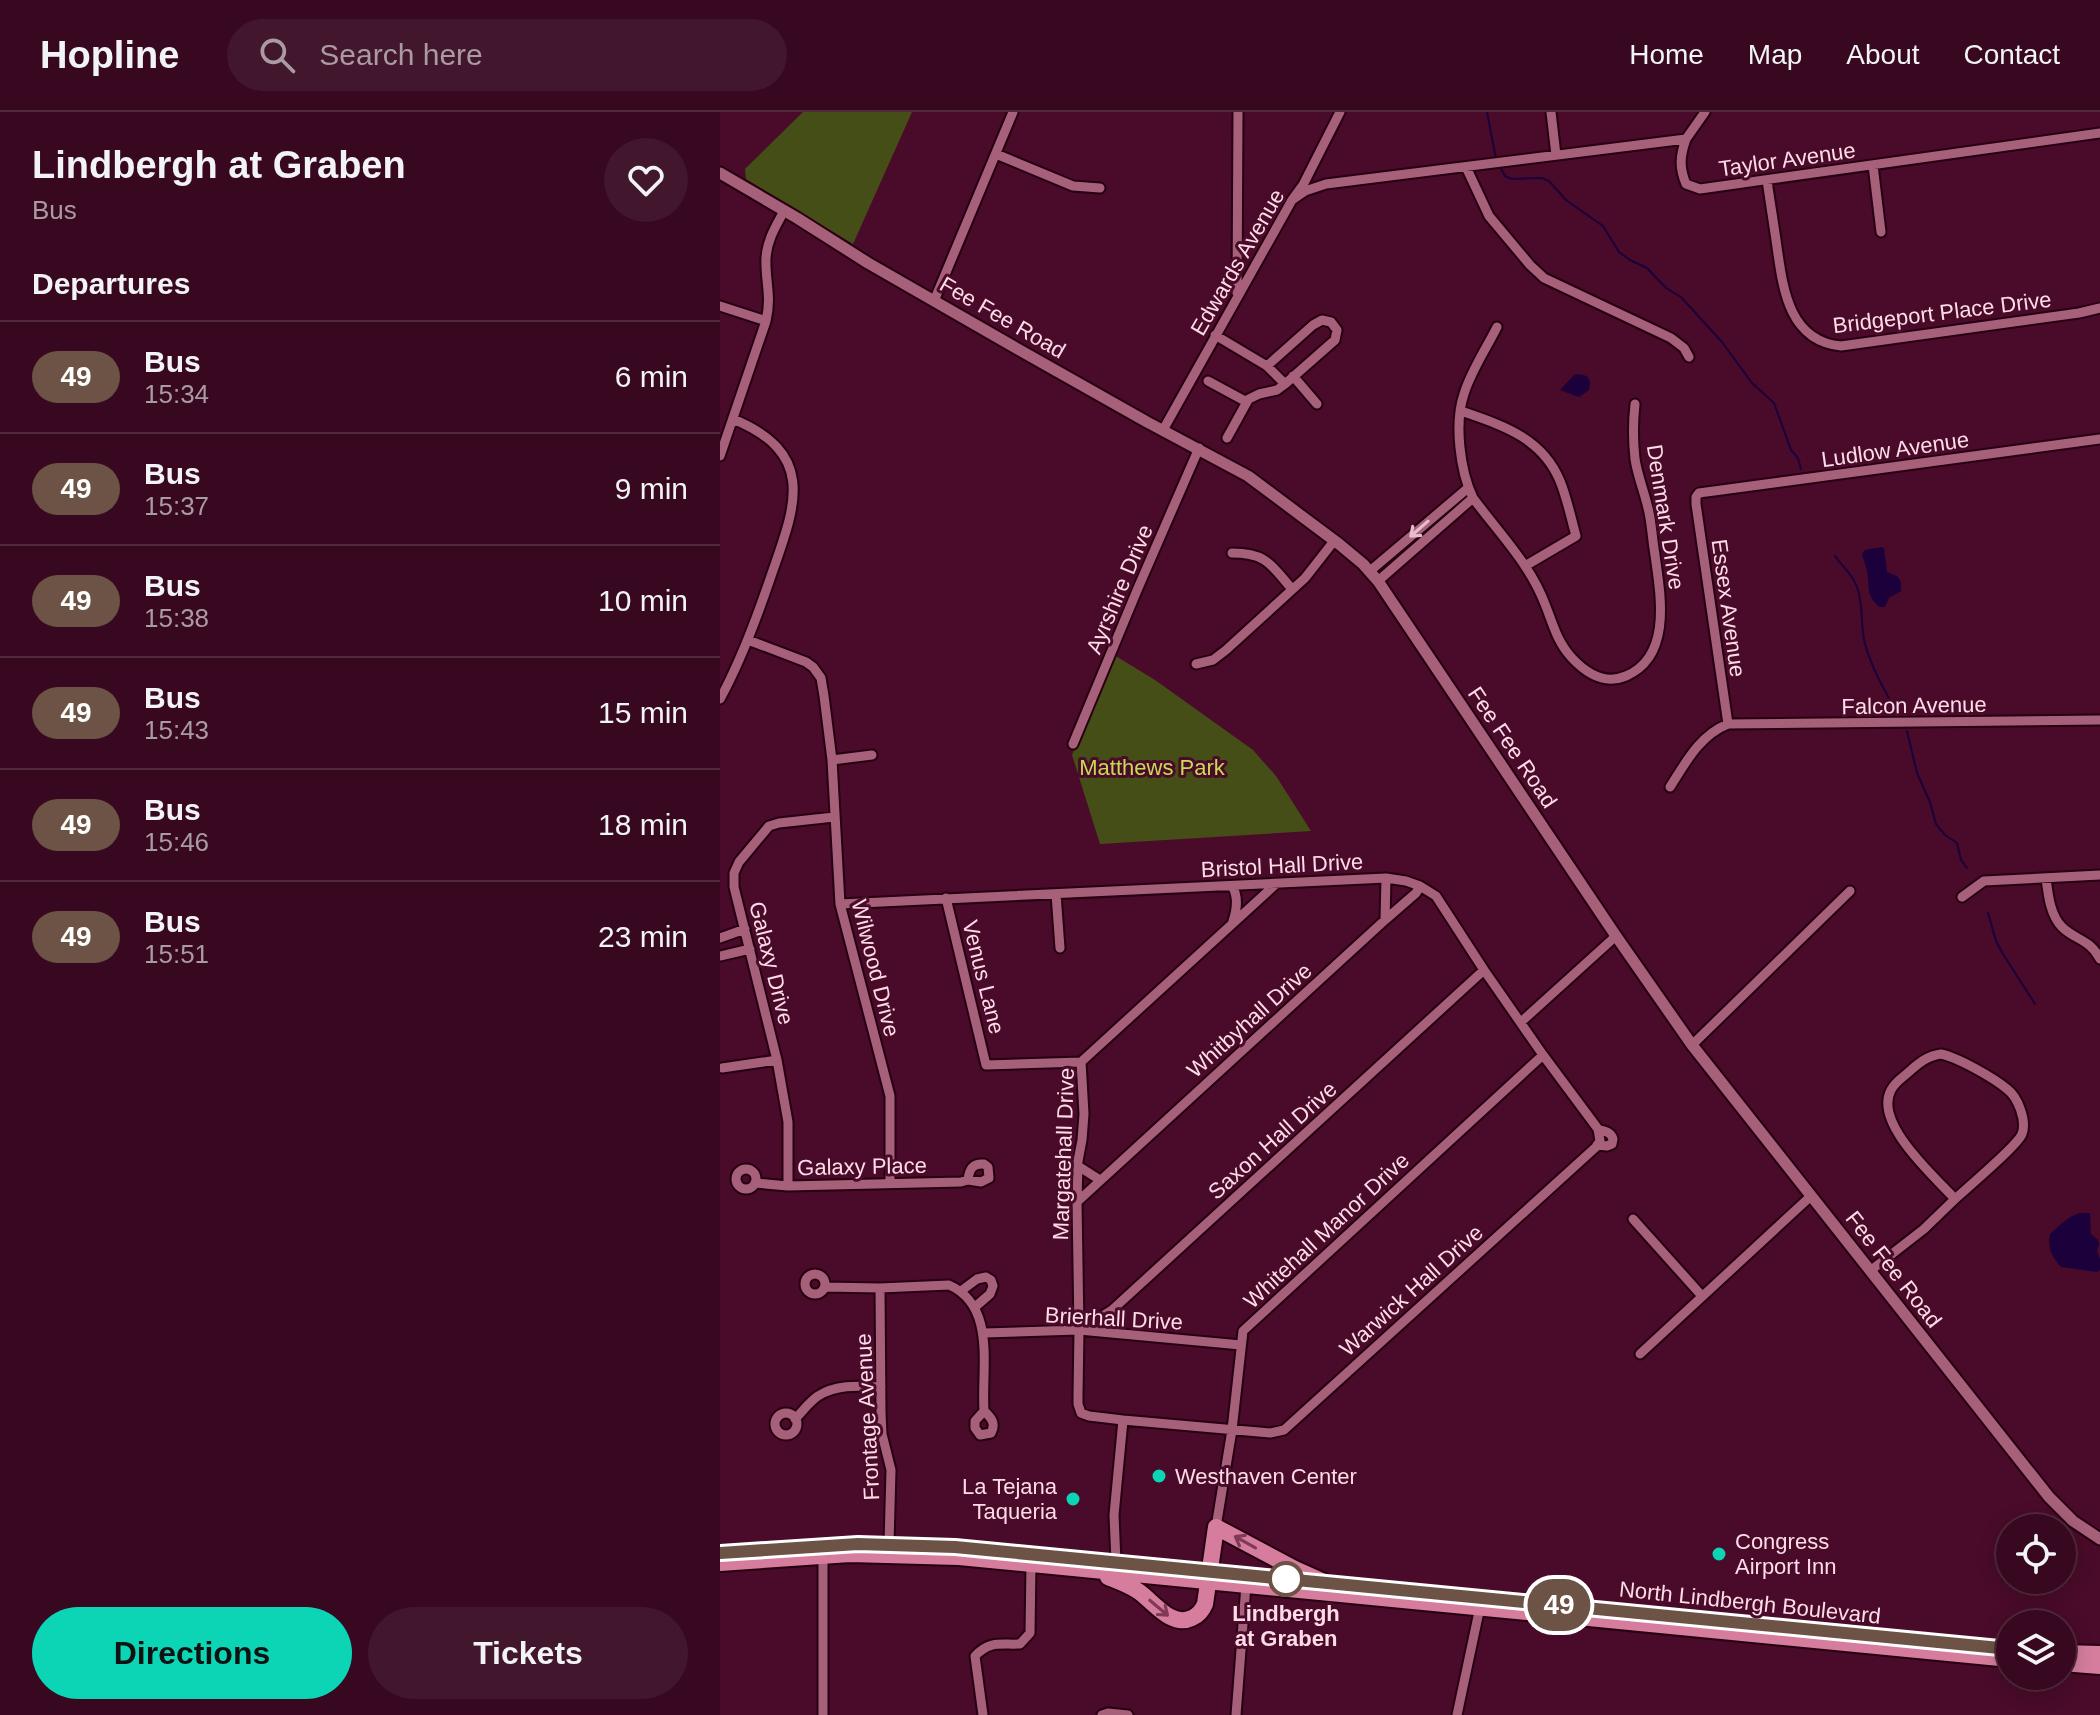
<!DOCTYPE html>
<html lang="en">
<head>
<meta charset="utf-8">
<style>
	:root { --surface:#37081f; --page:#42162c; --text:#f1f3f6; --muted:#aa9aa4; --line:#51293d; --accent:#0bd5b5 }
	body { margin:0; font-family:Helvetica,sans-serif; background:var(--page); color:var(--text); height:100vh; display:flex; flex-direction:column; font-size:30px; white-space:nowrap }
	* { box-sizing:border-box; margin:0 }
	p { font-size:26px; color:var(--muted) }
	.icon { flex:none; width:44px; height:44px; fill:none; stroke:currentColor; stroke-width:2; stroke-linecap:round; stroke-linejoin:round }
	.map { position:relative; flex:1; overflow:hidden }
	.sheet { display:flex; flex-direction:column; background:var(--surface); width:720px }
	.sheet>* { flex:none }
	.badge { padding:0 16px; border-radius:26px; font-size:28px; line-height:52px }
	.controls { position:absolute; left:1276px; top:1402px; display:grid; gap:16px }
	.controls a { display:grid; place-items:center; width:80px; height:80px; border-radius:50%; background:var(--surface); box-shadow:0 4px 20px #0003,0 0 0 2px var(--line); font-size:40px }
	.map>.badge { position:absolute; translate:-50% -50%; box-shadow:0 0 0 4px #fff }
	h2 { padding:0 32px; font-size:30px; line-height:72px }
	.round { display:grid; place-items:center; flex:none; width:84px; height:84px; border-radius:42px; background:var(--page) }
	.head { display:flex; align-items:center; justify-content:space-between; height:136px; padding:0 32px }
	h1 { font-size:38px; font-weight:700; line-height:60px }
	.action { display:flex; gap:16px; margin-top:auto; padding:16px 32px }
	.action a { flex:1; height:92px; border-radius:48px; background:var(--accent); color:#111; font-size:32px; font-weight:700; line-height:92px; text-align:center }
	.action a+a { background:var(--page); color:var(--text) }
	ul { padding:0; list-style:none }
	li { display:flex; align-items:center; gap:24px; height:112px; padding:0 32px; border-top:2px solid var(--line) }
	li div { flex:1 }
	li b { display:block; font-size:30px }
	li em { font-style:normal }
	li .badge { min-width:88px; font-weight:700; text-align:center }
	header { display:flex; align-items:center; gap:48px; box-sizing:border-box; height:112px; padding:0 40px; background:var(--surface); border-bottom:2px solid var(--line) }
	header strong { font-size:38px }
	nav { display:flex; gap:44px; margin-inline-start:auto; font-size:28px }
	.search { width:560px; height:72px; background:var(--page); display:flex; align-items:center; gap:20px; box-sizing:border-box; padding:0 28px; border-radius:44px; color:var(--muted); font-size:30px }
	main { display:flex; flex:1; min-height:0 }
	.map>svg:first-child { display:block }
	.green { fill:#464e18 }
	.water { fill:#1b003b }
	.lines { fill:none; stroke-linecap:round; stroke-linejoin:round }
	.stream { stroke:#1b003b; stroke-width:2 }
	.minor-casing { stroke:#270011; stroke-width:13 }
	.tertiary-casing { stroke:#270011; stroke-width:15 }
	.trunk-casing { stroke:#270011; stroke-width:20 }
	.minor { stroke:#a6607a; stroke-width:9 }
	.tertiary { stroke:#a6607a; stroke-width:11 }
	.trunk { stroke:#d67d9e; stroke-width:16 }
	.oneway { stroke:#e7bdcc }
	.oneway2 { stroke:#813958 }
	.line-casing { stroke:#fff; stroke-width:18 }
	.line { stroke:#6c5345; stroke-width:12 }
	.poi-dot { fill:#0bd5b5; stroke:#490b29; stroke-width:3 }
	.stop-dot { fill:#fff; stroke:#6c5345; stroke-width:4 }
	.labels { text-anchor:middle; stroke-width:6; stroke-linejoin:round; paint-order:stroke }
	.street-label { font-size:22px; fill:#fddce7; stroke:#490b29 }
	.park-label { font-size:22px; fill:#c7da53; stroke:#490b29 }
	.poi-label { font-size:22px; fill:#fddce7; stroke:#490b29; text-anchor:start }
	.stop-label { font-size:22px; font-weight:bold; fill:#fddce7; stroke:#490b29 }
</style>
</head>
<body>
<header>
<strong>Hopline</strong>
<div class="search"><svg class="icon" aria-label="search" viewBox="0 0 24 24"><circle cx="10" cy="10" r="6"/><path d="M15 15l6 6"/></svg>Search here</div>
<nav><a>Home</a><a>Map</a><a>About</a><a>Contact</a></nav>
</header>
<main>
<section class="sheet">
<div class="head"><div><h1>Lindbergh at Graben</h1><p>Bus</p></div><a class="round"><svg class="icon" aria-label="heart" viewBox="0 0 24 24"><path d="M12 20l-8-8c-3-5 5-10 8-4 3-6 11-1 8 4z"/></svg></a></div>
<h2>Departures</h2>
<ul>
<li><span class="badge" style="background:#6c5345;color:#fff">49</span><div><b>Bus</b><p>15:34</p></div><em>6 min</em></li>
<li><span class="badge" style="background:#6c5345;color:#fff">49</span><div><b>Bus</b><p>15:37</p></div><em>9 min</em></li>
<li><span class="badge" style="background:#6c5345;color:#fff">49</span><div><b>Bus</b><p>15:38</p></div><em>10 min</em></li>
<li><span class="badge" style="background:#6c5345;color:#fff">49</span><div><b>Bus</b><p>15:43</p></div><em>15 min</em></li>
<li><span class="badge" style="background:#6c5345;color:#fff">49</span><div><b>Bus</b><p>15:46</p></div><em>18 min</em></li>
<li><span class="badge" style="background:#6c5345;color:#fff">49</span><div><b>Bus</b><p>15:51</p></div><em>23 min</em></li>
</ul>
<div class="action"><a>Directions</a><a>Tickets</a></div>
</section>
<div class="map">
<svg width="1380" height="1603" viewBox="0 0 1380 1603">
	<rect width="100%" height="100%" fill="#490b29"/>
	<!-- green -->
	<path class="green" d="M83,0H192L133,132L26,67L25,57Z
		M394,543L435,568L533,638L556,664L591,719L380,732L352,643Z"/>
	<!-- water -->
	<path class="water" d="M858,262L867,264L870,270L869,278L859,285L840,278L854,263Z
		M1161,435L1164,436L1167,460L1177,464L1181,470V479L1169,486L1165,495H1160C1144,484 1151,471 1146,456C1145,451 1143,447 1142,442L1145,438Z
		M1360,1101H1370L1371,1122L1378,1128L1379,1132L1377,1139L1380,1147V1158L1377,1160L1341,1155C1332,1145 1327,1136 1330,1122C1341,1113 1346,1105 1360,1101Z"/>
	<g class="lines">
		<!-- stream -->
		<path class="stream" d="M767,0L776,47
			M779,53L785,64L792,67L822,66L829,69L846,88L883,114L899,140L910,148L927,156L946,176L961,185L1002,230L1032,271L1054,291L1071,338L1078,346L1081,357
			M1115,444C1122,454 1133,463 1137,475C1144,493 1140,514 1145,532C1152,557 1165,579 1177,601
			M1187,619L1197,661L1210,690L1216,712L1225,723L1237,731L1241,748L1247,756
			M1268,801L1276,829L1283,842L1315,892"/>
		<!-- minor casing -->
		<g class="minor-casing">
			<path id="minor" d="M831,0L836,43
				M966,27L985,0
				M276,42L353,74L380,76
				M1153,53L1161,120
				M746,55L769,104L810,153L824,166L951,226L964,236L969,245
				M1047,68C1050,90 1054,113 1057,135C1063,177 1069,229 1121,234L1359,201L1380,196
				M572,88L585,79L606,72L966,27C960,44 959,55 966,72L980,77L1380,21
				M517,181L518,0
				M214,189L293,0
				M0,194L46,209
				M777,215C766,237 751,259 744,282C734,311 740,359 753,386C770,409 790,431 805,454C813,466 820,479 825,492C833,512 837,530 852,546C866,561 885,573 906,564C953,544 940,481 935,443C933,431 932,418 930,406C927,386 918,367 915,347C913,329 913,310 915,292
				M547,254L593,213L602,208L611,210L617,218L615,228L565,272
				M573,264L597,292
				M488,269L525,289L539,282L557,278L565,272L547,254L495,223
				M741,299C781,313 822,325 840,369C847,386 851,406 856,424L805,454
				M443,318L572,88L583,73L620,0
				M507,326L528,288
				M0,344L46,209C52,184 45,169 46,146C47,128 56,114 64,99
				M512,441C547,441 551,453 572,477
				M650,459L748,376
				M658,469L753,386
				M28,528L86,550L93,555L101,566L104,584L112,648L120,792L170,984V1071
				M476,552L493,548L506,538L585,466L614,429
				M0,587C21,549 36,508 50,467C74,397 100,343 13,307
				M1008,612L976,392V385L979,381L1380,327
				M353,632L418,476L479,336
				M112,648L152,643
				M950,675C966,650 980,623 1008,612L1380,608
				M1326,766C1328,782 1330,803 1342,815C1355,828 1370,827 1380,847
				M512,774C519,785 517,797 513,809
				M336,782L340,836
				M1242,785L1264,769L1380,763
				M226,786L266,953L361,950
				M120,792L666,766L686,769L700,774L716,784L764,858L823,943L878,1017L880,1029L876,1035L564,1318L550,1321L403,1308L369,1304L361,1301L358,1292V1283L359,1218L357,1090L358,1049L362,1028L364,1002L361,950L556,772
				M665,808L666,766
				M0,826L25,817
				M0,844L30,837
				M801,910L896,824
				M972,933L1130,779
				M1221,942C1237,945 1274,966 1287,977C1298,985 1307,1009 1302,1022C1297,1034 1248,1075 1235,1087C1215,1065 1153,1011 1171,978C1174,972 1179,968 1184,964C1196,954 1205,944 1221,942Z
				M2,956L57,948
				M877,1033L887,1034L892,1032L893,1027C891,1020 885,1019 879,1018
				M358,1054L380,1068
				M16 1067a10 10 0 1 1 20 0a10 10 0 1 1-20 0Z
				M35,1071L68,1074L241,1070L248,1068L261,1070L269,1066L268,1055L264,1052C253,1051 249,1057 248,1068
				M68,1074V1010L57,948L14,775V761L19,750L49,714L59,711L114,705
				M357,1090L665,808L696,781L700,774
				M913,1107L982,1184
				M1150,1159L1204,1117L1235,1087
				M85 1172a10 10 0 1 1 20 0a10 10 0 1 1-20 0Z
				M105,1175L160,1176L229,1173C277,1194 261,1257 264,1299C272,1306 276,1312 271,1321L260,1323L255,1316V1309L264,1299
				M160,1176L161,1301L162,1322L171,1358L169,1432
				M241,1179L257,1167L266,1165L271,1168L273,1174L270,1182L255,1195
				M359,1218L392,1198L764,858
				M264,1221L359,1218L521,1233
				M920,1242L1091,1084
				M55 1312a11 11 0 1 1 22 0a11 11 0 1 1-22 0Z
				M75,1307C83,1299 89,1290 98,1284C117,1272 139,1274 161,1275
				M496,1415L512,1318L523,1219L823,943
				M103,1443V1603
				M396,1450L394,1403L403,1308
				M263,1603L255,1544C270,1528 281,1533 300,1532L310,1521L311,1452
				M382,1603L388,1601L408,1603
				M516,1603L526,1473
				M737,1603L760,1495"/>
		</g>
		<!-- tertiary casing -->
		<g class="tertiary-casing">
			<path id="tertiary" d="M0,61L77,106L148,151L303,240L427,310L528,364L619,432L643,452L658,469L896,824L972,933L1329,1385L1353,1409L1380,1427"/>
		</g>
		<!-- trunk casing -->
		<g class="trunk-casing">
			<path id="trunk" d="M0,1451L130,1442L239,1445L1290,1547
				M388,1465C398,1469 409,1473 418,1479C434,1490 451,1516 472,1506C479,1503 482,1499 485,1492L496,1415L575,1457L604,1470
				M1342,1541L1380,1542
				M1342,1551L1380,1554"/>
		</g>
		<!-- minor -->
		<use href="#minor" class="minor"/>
		<!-- tertiary -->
		<use href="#tertiary" class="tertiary"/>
		<!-- trunk -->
		<use href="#trunk" class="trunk"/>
	</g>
	<!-- one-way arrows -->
	<defs><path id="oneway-shaft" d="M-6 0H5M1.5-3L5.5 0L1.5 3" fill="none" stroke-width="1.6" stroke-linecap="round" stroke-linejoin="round" transform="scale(2)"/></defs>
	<use class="oneway" href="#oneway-shaft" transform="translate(699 417) rotate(139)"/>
	<g class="oneway2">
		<use href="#oneway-shaft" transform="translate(525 1430) rotate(-151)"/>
		<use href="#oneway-shaft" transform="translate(439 1496) rotate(40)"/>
	</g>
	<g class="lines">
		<!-- line casing -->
		<g class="line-casing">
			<path id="line" d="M0,1441L138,1432L235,1435L1290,1537"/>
		</g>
		<!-- line -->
		<use href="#line" class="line"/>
	</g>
	<!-- markers -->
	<g class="poi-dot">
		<circle cx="439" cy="1364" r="8"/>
		<circle cx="353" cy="1387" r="8"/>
		<circle cx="999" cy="1442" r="8"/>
	</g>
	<circle class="stop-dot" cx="566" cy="1467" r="16"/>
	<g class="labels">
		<!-- street labels -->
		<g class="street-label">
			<text transform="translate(1067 47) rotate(-8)" y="8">Taylor Avenue</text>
			<text transform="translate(517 150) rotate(-60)" y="8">Edwards Avenue</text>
			<text transform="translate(1222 200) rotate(-7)" y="8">Bridgeport Place Drive</text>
			<text transform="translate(283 205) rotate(30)" y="8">Fee Fee Road</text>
			<text transform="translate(1175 337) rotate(-8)" y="8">Ludlow Avenue</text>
			<text transform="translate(946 405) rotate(81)" y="8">Denmark Drive</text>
			<text transform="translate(399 477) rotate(-67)" y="8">Ayrshire Drive</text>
			<text transform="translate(1009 496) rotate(82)" y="8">Essex Avenue</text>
			<text transform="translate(1194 593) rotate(-1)" y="8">Falcon Avenue</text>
			<text transform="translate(793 635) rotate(56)" y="8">Fee Fee Road</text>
			<text transform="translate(562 753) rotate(-3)" y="8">Bristol Hall Drive</text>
			<text transform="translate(52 851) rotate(76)" y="8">Galaxy Drive</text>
			<text transform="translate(156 856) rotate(76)" y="8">Wilwood Drive</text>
			<text transform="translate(264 865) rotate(76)" y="8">Venus Lane</text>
			<text transform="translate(529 908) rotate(-42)" y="8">Whitbyhall Drive</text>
			<text transform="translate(552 1028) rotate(-42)" y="8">Saxon Hall Drive</text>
			<text transform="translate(343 1042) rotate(-88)" y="8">Margatehall Drive</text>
			<text transform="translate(142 1054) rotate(-1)" y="8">Galaxy Place</text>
			<text transform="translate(606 1118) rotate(-43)" y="8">Whitehall Manor Drive</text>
			<text transform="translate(1174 1157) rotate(52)" y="8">Fee Fee Road</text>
			<text transform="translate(691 1178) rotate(-42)" y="8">Warwick Hall Drive</text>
			<text transform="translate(394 1206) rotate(3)" y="8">Brierhall Drive</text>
			<text transform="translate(147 1305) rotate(-93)" y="8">Frontage Avenue</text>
			<text transform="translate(1030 1490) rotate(6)" y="8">North Lindbergh Boulevard</text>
		</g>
		<!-- park labels -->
		<g class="park-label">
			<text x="432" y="663">Matthews Park</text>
		</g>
		<!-- poi labels -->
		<g class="poi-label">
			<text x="455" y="1372">Westhaven Center</text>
			<text x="337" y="1382" text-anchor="end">La Tejana<tspan x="337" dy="25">Taqueria</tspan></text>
			<text x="1015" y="1437">Congress<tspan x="1015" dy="25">Airport Inn</tspan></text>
		</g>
		<!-- stop labels -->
		<g class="stop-label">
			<text x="566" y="1509">Lindbergh<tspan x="566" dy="25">at Graben</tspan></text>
		</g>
	</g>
</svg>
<div class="controls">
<a><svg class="icon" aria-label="locate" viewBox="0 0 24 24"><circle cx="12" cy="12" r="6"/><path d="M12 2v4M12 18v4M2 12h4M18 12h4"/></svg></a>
<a><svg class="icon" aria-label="layers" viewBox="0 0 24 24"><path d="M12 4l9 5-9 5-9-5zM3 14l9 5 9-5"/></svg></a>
</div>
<b class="badge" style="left:839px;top:1493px;background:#6c5345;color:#fff">49</b>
</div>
</main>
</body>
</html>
